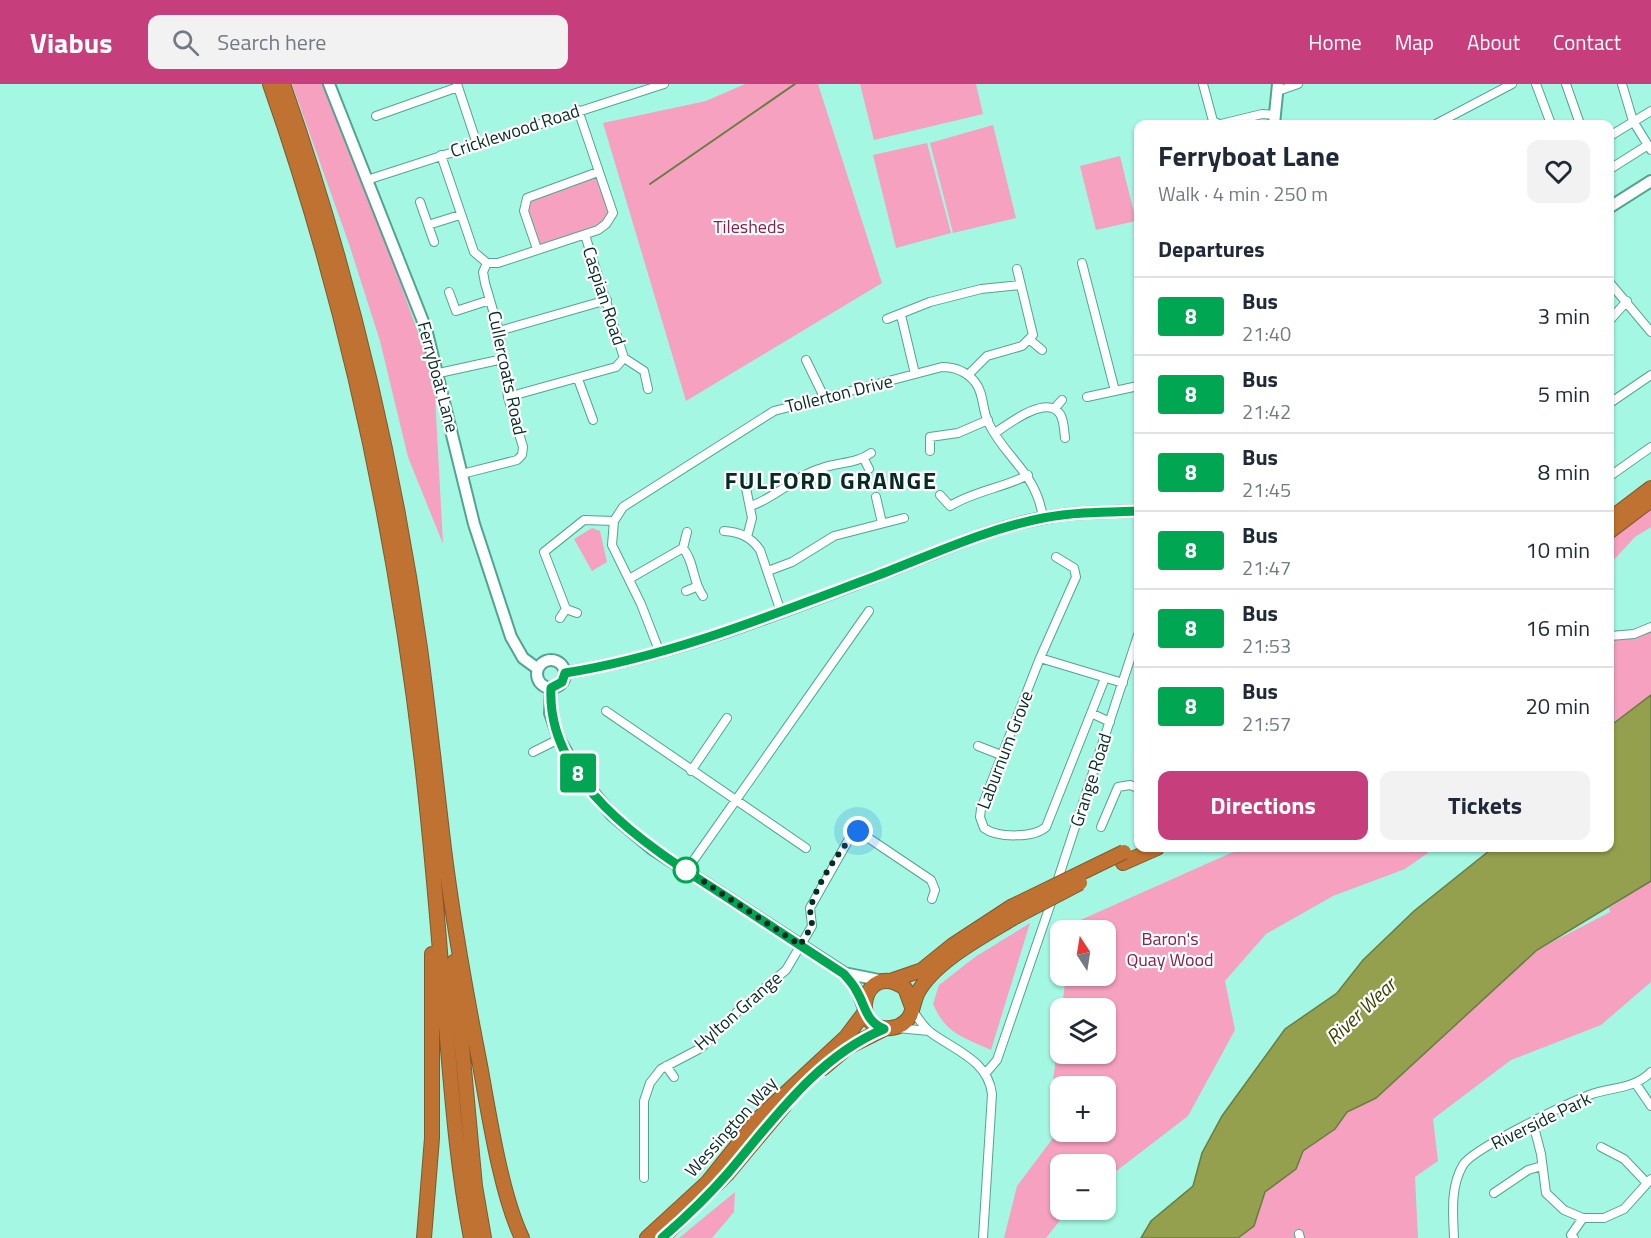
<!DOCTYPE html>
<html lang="en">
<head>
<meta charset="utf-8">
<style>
	:root { --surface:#fff; --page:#f2f2f3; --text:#1f2937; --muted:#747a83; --line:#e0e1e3; --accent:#c63e7c }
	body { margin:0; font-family:"Titillium Web",sans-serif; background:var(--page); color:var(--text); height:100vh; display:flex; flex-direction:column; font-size:22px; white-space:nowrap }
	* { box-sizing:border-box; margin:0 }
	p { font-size:20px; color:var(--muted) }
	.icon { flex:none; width:33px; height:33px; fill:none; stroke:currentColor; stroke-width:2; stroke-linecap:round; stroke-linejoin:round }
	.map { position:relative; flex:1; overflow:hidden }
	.sheet { position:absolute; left:1134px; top:36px; width:480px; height:732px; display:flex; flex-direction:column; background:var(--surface); border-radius:12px; box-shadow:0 2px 4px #0004 }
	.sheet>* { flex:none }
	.badge { padding:0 12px; border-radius:4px; font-size:21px; line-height:39px }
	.needle { width:39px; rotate:348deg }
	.tools { position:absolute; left:1050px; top:836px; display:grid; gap:12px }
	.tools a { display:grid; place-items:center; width:66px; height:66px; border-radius:12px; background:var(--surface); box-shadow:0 2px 4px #0004; font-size:30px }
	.you { position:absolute; width:30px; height:30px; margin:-15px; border:4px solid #fff; border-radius:50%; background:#1a73e8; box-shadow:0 0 0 9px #1a73e833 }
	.map>.badge { position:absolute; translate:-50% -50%; box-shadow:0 0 0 3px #fff }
	h2 { padding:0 24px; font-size:22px; line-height:54px }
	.round { display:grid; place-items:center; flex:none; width:63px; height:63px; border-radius:12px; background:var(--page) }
	.summary { display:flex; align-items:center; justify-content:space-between; height:102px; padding:0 24px }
	h1 { font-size:28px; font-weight:700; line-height:45px }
	.button { display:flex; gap:12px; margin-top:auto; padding:12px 24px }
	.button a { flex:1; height:69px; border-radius:12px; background:var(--accent); color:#fff; font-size:24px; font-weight:700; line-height:69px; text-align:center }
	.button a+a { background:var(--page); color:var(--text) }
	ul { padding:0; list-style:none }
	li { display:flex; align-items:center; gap:18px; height:78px; padding:0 24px; border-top:2px solid var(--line) }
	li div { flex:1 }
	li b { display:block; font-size:22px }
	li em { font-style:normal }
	li .badge { min-width:66px; font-weight:700; text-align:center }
	header { display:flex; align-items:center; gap:36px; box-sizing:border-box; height:84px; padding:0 30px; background:var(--accent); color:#fff }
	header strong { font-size:28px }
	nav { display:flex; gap:33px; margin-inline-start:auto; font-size:21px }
	.search { width:420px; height:54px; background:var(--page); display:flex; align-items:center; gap:15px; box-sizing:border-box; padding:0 21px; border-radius:12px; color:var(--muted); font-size:22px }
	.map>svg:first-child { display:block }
	.green { fill:#f5a1bf; fill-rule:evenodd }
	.water { fill:#94a04e; stroke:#697d41; stroke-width:1.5 }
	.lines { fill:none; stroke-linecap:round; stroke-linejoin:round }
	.stream { stroke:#697d41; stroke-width:2 }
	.street-casing { stroke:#51a491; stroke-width:10 }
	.secondary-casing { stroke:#51a491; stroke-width:14 }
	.highway-casing { stroke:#7f592d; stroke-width:16 }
	.street { stroke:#fff; stroke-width:8 }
	.secondary { stroke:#fff; stroke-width:10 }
	.highway { stroke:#c07232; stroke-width:14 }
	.highway-bridge-casing { stroke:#7f592d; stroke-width:16; stroke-linecap:butt }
	.highway-bridge { stroke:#c07232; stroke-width:14 }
	.line-casing { stroke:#fff; stroke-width:14 }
	.line { stroke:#00a651; stroke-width:9 }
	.walk { stroke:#062b24; stroke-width:6; stroke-dasharray:0 10.8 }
	.stop-dot { fill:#fff; stroke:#00a651; stroke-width:3 }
	.labels { text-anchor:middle; stroke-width:4.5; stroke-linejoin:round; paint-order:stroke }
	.street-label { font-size:18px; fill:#062b24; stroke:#fff }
	.park-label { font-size:18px; fill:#83214f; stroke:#fff }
	.water-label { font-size:20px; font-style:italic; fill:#3a4200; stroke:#fff }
	.district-label { font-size:24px; font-weight:bold; letter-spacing:1.5px; fill:#062b24; stroke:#fff }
</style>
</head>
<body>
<header>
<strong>Viabus</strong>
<div class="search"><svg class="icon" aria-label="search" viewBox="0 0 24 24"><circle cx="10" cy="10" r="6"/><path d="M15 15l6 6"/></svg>Search here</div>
<nav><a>Home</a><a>Map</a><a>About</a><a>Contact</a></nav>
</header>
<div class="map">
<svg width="1651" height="1154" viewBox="0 0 1651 1154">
	<rect width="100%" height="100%" fill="#a4f8e3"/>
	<!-- green -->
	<path class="green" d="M292,0H322L364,98L434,293L443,460L408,373L380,257L349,160Z
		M745,0H818L882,199L686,317L603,39L706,17Z
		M860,0H976L983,30L874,56Z
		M993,41L1016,134L953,149L930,59Z
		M927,59L951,149L896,164L873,71Z
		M1120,72L1136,137L1096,146L1080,82Z
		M598,88L611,121L606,140L537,165L524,118Z
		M1651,416V443L1635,453L1610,480V447Z
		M592,444L600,447L607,478L592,487L574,455Z
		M1651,543V611L1610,642V552Z
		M1242,764H1435L1405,785L1333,812L1266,850L1225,897L1235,946L1188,1032L1106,1095V1080H1060V1125H1069L1046,1154H1004L1017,1102L1059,1046L1053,998L1060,938V969H1106V924H1062L1066,891H1106V846H1074L1076,838ZM1060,1002H1106V1047H1060Z
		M1651,797V898L1601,941L1511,976L1433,1035L1438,1077L1415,1093L1418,1154H1238L1254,1142L1265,1108L1296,1085L1303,1067L1335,1045L1347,1028L1376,1014L1537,866L1610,828L1609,824Z
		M1030,839L991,966C963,953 946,950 933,920L939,901L975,873Z
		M735,1108L734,1128L712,1154H679Z"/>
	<!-- water -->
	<path class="water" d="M1651,611V797L1537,866L1376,1014L1347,1028L1335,1045L1303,1067L1296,1085L1265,1108L1254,1142L1238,1154H1141L1151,1137L1193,1102L1202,1069L1222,1032L1285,945L1337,909L1363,876L1414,827L1489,767L1507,764H1610V642Z"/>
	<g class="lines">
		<!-- stream -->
		<path class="stream" d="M650,100L795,0"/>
		<!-- street casing -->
		<g class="street-casing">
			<path id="street" d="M457,0L477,60
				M1203,0L1213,37L1219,40
				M1536,0L1551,40
				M1566,0L1580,40
				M1622,0L1633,37L1651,66
				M1278,7L1298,0
				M376,32L458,3
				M1221,40L1262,30L1275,31
				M1436,40L1512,0
				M1610,52L1651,27
				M441,71L474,168L487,179H498L598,146L606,140L613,129L578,26
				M1610,85L1648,61
				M367,96L664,0
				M420,118L434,158
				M428,141L460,131
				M537,165L524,127L527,114L598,88
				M1082,179L1115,307
				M1610,199L1651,248
				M449,208L456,227L490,216
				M901,231L915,290
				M887,235L930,218L981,205L1020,201
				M1610,236L1627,217
				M499,247L607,216
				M1030,256L1042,266
				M624,274L644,287L648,305
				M806,276L824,313
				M439,289L503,275
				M968,291L987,272L1022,262L1033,251L1017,185
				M578,295L593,336
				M508,313L616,283L624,274L585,151
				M1087,313L1138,302
				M1610,319L1651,291
				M1055,324L1062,316
				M995,349C1008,340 1047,310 1060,330C1064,336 1064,346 1065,354
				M930,367V353L958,349L988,336
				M864,375L869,385
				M462,390L517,376L522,371L523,363L508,313L499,247L485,199L483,188L487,179
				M1610,392L1651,363
				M746,404L752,434L747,453
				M940,411L950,422C974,407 1003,404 1028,391
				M876,413L882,439
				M751,422C777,413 796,391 822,384C839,378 856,380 871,369
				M724,447C740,448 751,453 760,466L781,528
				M683,464L687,448
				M768,487L792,478L834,452L904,434
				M629,495L683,464C695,479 692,497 703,512
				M686,507L696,503
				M577,529L566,525L544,468L584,436L614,437
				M560,534L566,525
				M1610,552L1634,550L1651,543
				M660,569L641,520L612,461L614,437L623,423L774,327L942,283C955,283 966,287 975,298C984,309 982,325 988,338C1006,376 1036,387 1043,434
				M1040,574L1076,493L1074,484L1056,473
				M1105,594L1046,743C1034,754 997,754 984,744L980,733L981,725L1040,574L1123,599
				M606,627L806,764
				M1093,630L1110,638
				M978,662L1001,671
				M533,668L559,655
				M691,687L727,634
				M1101,743L1118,703L1130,701L1138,704
				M686,787L869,527
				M1056,801L1138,551
				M912,925C917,933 923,942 930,948C954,966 988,976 992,1010L983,1154
				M897,944L929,947
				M666,982L674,993
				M985,990L997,976L1053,813
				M1636,1000L1651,1022
				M1533,1039L1541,1070L1546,1109L1564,1126L1583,1134H1604L1624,1125L1651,1095
				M1601,1063L1624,1075L1646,1098
				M644,1094V1017L650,999L661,985L701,964L743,922L786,886L812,842L810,824L849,755L858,747L931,796L935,806L932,815
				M1494,1109L1528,1086L1542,1082
				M1299,1150L1300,1154
				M1454,1154C1453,1130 1450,1103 1463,1081C1472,1065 1570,1018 1592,1010C1613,1003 1634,1005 1651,988
				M1574,1154L1571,1151L1583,1134"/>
		</g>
		<!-- secondary casing -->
		<g class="secondary-casing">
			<path id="secondary" d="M329,0L426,245L474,440L511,553L523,574L538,585
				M1274,40L1278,0
				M1610,123L1651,97
				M537 590a14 14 0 1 1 28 0a14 14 0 1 1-28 0Z
				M565,589C680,571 789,525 897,484C945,465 993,443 1043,434C1075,428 1107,428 1138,427
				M551,604L550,629L559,655L582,695L612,731L651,764L844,889L884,897
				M844,889L857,906L864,925"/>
		</g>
		<!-- highway casing -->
		<g class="highway-casing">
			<path id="highway" d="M270,0C347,219 395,448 422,678C431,758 438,839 444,919C451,998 456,1077 471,1154
				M283,0C347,182 393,373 420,564C429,631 436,698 444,765C453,837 466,910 480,981C489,1031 501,1110 522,1154
				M1610,435L1651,404
				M1610,447L1651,416
				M1123,779L1157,764
				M454,878L475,1102L484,1154
				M890,897L922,886L953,861L1011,823
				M912,923L905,904C862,874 848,950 891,944C899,943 906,939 910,932C913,925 914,917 917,910C933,878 985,851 1015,833
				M823,984L848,963L884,945
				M424,1154L432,1054V870
				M647,1154L707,1099L759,1034L846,953L865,928
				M662,1154L727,1090L784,1022"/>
		</g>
		<!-- street -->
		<use href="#street" class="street"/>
		<!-- secondary -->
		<use href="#secondary" class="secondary"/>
		<!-- highway -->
		<use href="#highway" class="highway"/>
		<!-- highway-bridge casing -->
		<g class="highway-bridge-casing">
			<path id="highway-bridge" d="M1011,823L1124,768
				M1015,833L1080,799"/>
		</g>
		<!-- highway-bridge -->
		<use href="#highway-bridge" class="highway-bridge"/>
	</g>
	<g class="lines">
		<!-- line casing -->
		<g class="line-casing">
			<path id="line" d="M662,1154C685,1134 708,1112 728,1089C774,1035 817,973 884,945C865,937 866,922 856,906C853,900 848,895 844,890C804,864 764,838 725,812C654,766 546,701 551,604L562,598L565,589C672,572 774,530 876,492C931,471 986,445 1043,434C1075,428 1107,428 1138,427"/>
		</g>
		<!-- line -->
		<use href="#line" class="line"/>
		<!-- walk -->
		<path class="walk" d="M686,786L800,861L812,842C812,836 809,829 811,823C815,803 843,760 858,747"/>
	</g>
	<!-- markers -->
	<circle class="stop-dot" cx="686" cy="786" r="12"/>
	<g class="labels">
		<!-- street labels -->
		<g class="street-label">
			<text transform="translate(515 47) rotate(-18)" y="6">Cricklewood Road</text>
			<text transform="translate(604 212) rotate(72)" y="6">Caspian Road</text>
			<text transform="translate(507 289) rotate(78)" y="6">Cullercoats Road</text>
			<text transform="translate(438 293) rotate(75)" y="6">Ferryboat Lane</text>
			<text transform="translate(839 310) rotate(-14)" y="6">Tollerton Drive</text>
			<text transform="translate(1005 666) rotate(-69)" y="6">Laburnum Grove</text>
			<text transform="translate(1091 696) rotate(-72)" y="6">Grange Road</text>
			<text transform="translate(738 927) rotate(-41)" y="6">Hylton Grange</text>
			<text transform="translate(1541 1037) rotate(-26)" y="6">Riverside Park</text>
			<text transform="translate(731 1043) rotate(-48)" y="6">Wessington Way</text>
		</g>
		<!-- park labels -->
		<g class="park-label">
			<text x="749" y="149">Tilesheds</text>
			<text x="1170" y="861">Baron's<tspan x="1170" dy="21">Quay Wood</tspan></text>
		</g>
		<!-- water labels -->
		<g class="water-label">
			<text transform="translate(1361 927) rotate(-43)" y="7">River Wear</text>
		</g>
		<!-- district labels -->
		<g class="district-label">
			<text x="831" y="405">FULFORD GRANGE</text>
		</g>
	</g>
</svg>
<div class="tools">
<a><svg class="needle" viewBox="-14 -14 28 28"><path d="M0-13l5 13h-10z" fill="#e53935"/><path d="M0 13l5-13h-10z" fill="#747a83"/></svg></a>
<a><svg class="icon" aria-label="layers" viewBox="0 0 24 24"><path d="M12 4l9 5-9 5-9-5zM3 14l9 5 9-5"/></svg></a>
<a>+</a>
<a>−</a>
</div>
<div class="you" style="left:858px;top:747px"></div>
<b class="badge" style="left:578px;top:689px;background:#00a651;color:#fff">8</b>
<section class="sheet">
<div class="summary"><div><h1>Ferryboat Lane</h1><p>Walk · 4 min · 250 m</p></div><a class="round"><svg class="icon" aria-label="heart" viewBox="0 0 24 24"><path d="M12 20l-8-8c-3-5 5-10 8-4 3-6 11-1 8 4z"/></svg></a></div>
<h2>Departures</h2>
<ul>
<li><span class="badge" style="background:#00a651;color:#fff">8</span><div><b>Bus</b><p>21:40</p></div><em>3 min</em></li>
<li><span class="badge" style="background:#00a651;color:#fff">8</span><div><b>Bus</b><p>21:42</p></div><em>5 min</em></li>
<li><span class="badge" style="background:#00a651;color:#fff">8</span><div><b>Bus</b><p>21:45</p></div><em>8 min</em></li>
<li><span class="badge" style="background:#00a651;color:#fff">8</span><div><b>Bus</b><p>21:47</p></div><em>10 min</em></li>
<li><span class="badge" style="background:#00a651;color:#fff">8</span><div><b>Bus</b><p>21:53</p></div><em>16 min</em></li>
<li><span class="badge" style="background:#00a651;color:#fff">8</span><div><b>Bus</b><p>21:57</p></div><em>20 min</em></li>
</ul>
<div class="button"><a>Directions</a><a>Tickets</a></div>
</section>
</div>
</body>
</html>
